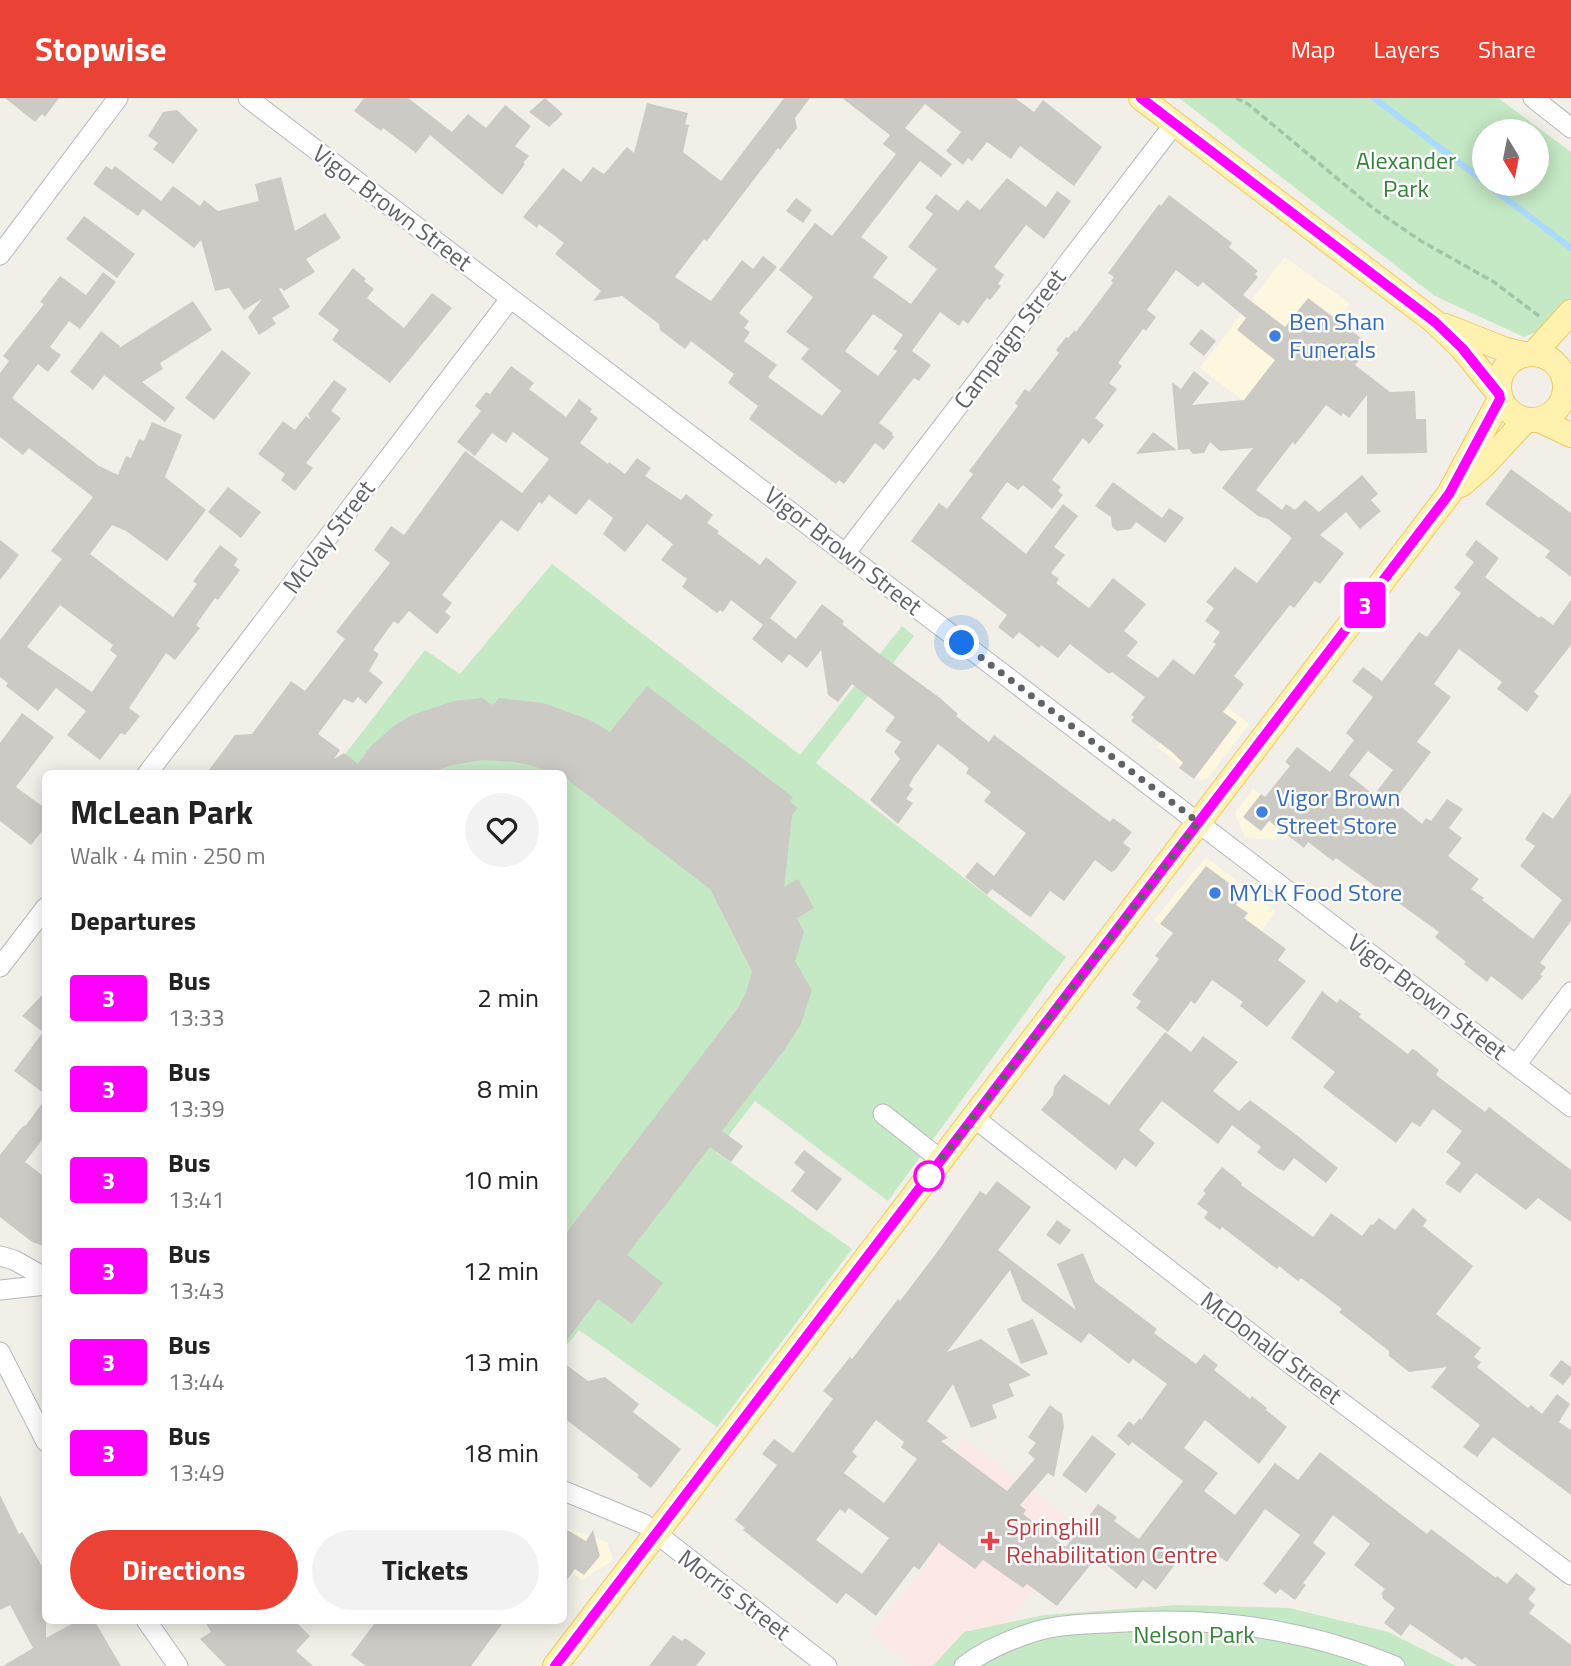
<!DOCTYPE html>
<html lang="en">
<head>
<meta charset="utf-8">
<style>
	:root { --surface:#fff; --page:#f2f2f2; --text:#222; --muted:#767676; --accent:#ea4335 }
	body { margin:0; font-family:"Titillium Web",sans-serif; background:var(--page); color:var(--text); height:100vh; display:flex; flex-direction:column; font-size:26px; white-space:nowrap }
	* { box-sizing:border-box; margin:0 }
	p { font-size:23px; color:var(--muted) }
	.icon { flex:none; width:38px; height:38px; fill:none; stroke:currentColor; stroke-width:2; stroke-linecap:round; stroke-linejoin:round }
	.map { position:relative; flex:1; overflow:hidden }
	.details { position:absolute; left:42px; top:672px; width:525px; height:854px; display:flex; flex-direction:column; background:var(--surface); border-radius:10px; box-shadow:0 4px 18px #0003 }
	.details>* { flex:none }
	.badge { padding:0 14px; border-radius:5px; font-size:24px; line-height:46px }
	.needle { width:46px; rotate:170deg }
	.controls { position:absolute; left:1472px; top:21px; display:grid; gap:14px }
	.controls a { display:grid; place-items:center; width:77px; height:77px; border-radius:50%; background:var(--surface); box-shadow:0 4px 18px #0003; font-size:35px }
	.you { position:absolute; width:35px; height:35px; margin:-18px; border:5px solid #fff; border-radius:50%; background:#1a73e8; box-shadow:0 0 0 10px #1a73e833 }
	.map>.badge { position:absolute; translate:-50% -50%; box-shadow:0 0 0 4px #fff }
	h2 { padding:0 28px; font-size:26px; line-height:63px }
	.round { display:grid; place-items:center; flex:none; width:74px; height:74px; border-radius:37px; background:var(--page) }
	.summary { display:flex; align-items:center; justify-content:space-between; height:119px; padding:0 28px }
	h1 { font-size:33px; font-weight:700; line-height:52px }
	.button { display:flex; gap:14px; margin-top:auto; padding:14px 28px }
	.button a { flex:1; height:80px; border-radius:42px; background:var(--accent); color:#fff; font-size:28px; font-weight:700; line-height:80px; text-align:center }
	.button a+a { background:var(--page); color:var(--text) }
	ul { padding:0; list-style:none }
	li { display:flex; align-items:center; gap:21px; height:91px; padding:0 28px }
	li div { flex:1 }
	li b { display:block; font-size:26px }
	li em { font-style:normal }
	li .badge { min-width:77px; font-weight:700; text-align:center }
	header { display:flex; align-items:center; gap:42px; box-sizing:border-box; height:98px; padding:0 35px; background:var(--accent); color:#fff }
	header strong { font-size:33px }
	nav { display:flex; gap:38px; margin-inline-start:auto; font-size:24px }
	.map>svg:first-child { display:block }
	.commercial { fill:#fef7e0 }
	.medical { fill:#fce8e6 }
	.green { fill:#c5e8c5; fill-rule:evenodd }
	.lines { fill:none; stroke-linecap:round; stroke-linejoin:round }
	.stream { stroke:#aadaff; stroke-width:6 }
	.building { fill:#cccac5; fill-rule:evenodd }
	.minor-casing { stroke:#b5b8bc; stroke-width:21 }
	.major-casing { stroke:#f2c960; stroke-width:26 }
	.path { stroke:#9cc7a9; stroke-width:3.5; stroke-dasharray:7 3.5; stroke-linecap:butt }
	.minor { stroke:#fff; stroke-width:19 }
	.major { stroke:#fff2af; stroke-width:24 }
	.line-casing { stroke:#fff; stroke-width:16 }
	.line { stroke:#f0f; stroke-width:10 }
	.walk { stroke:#5f6368; stroke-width:7; stroke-dasharray:0 12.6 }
	.shop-dot { fill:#3f7fe0; stroke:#fff; stroke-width:2.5 }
	.stop-dot { fill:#fff; stroke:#f0f; stroke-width:3.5 }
	.health-dot { fill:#e0444e; stroke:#fff; stroke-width:2.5 }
	.labels { text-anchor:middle; stroke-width:5; stroke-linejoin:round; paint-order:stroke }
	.park-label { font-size:24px; fill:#348238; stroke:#fff }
	.street-label { font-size:24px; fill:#5f6368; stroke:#fff }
	.shop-label { font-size:24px; fill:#366cbe; stroke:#fff; text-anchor:start }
	.health-label { font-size:24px; fill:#be3a42; stroke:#fff; text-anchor:start }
</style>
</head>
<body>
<header>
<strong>Stopwise</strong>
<nav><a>Map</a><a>Layers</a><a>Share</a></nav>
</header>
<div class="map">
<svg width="1571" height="1568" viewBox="0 0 1571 1568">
	<rect width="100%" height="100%" fill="#f1efe8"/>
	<!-- commercial -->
	<path class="commercial" d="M1285,159L1350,206L1264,318L1200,270Z
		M1204,591L1249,626L1208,680L1201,682L1157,649Z
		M1253,691L1290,720L1273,742L1245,739L1235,715Z
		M1206,759L1276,814L1224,881L1154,822Z
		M564,1429L607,1444L613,1462L582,1482L564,1469Z"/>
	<!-- medical -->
	<path class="medical" d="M964,1341L1075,1426L1024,1506L1007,1524L964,1534L933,1568H914L872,1537L933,1458L897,1429Z"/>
	<!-- green -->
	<path class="green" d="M1179,0H1498L1571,54V210L1561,223L1524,239L1435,198ZM1484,33H1536V86H1484Z
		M552,466L800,657L902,528L914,538L816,665L1066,859L888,1103L755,1003L716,1054L852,1151L717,1329L579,1232L564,1251V676H330L425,552L460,576Z
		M1178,1507L1289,1510L1388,1534L1456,1568H933L964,1534L1044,1517Z"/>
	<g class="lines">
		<!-- stream -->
		<path class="stream" d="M1374,0L1484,83
			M1487,86L1571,150"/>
	</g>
	<!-- building -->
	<path class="building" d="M5,0H59L45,19L42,16L35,24Z
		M364,0H408L452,34L468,16L486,30L505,7L531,28L515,48L529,58L523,65L525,66L502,97L430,37L416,55L383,30L381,33L354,13Z
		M545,0L563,16L549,29L529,14Z
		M784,0H810L795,20L797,30L780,52L778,50L707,143L704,141L675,179L711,203L742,162L753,171L763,158L777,169L739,215L749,223L744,230L750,234L744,243L777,267L768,279L822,318L841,293L801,261L809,251L786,234L813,199L779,172L815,125L832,138L896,56L883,46L890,37L842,0H1015L1034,14L1043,2L1102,49L1074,88L1020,48L1011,61L987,44L972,63L968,60L963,67L946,53L961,34L925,6L905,30L952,66L941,79L920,63L861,139L888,159L873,179L911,206L937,171L908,149L933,116L925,110L936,96L958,113L967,102L980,112L1007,80L1046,109L1057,93L1071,103L1044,141L1026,127L994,169L1004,177L998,186L1001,188L990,202L987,200L968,226L963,222L959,228L940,214L912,253L931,267L919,283L914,280L879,325L893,335L892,337L894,339L884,352L875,345L844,386L839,382L836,386L749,321L758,308L728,285L734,276L691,243L685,251L660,232L659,226L622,198L593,203L601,193L555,156L564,145L539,126L537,130L523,119L563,70L581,84L593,69L604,76L627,49L634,55L647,5L688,15L685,26L689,27L683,54L721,83ZM873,216L903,237L893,251L897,253L878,278L845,253Z
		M177,12L198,32L173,66L153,51L158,45L148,38L163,14Z
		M106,68L112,72L115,68L161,103L173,88L200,108L204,102L218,113L259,103L255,86L281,79L295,133L325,115L341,140L306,161L315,174L284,193L281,190L279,191L290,209L272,220L276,226L259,237L248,219L262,201L244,212L229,190L215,193L201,142L194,150L143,111L138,118L93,86Z
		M1169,97L1232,145L1229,149L1258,173L1255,176L1258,179L1243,197L1285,229L1308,200L1365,243L1362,246L1368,250L1355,267L1390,294L1415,293L1416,321H1426L1427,355L1367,356V297L1349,320L1343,315L1341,318L1326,307L1295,347L1293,344L1256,392L1282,412L1286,406L1295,412L1305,402L1319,414L1362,377L1378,396L1371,402L1381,413L1360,431L1346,414L1320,437L1344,455L1320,486L1315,483L1294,510L1290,507L1234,578L1244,586L1223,614L1237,624L1194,681L1179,670L1183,665L1172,654L1131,623L1134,619L1131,617L1145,599L1112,574L1109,576L1070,546L1058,560L1041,547L1039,550L1019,534L1013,541L998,529L1007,517L911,443L939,405L947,411L973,376L969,373L1018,308L1015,305L1025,291L1029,294L1059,255L1056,252L1066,239L1068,240L1075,232L1076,234L1113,185L1111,183L1114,179L1108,175L1159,106L1161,108ZM1176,172L1198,189L1203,184L1246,220L1237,232L1275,262L1244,302L1192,307L1209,285L1194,273L1181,291L1172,284L1178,352L1189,351L1193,356L1204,355L1210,344L1220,353L1253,350L1222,390L1258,418L1268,421L1292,440L1257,485L1235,469L1206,504L1214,510L1205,523L1220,534L1213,544L1216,546L1194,577L1173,561L1158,580L1127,558L1138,544L1124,533L1146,506L1113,480L1089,510L1056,485L1059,481L1051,475L1065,457L1054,449L1078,418L1063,406L1026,456L981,420L1007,384L1018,392L1023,387L1052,411L1063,397L1058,393L1061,389L1052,382L1083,340L1089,346L1104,327L1095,320L1117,291L1109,285L1122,268L1118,265L1143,231L1146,233L1156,219L1147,212Z
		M796,100L812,112L803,125L786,113Z
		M84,118L135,156L117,180L66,141Z
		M353,170L366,181L364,183L374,191L367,200L404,230L432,195L452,210L390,285L332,242L339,232L318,216Z
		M103,174L116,184L80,231L69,223L50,249L61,257L48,274L38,266L12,300L99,368L118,377L126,358L131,360L139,341L144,343L152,324L182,337L165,379L206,412L167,463L126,433L112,427L90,456L129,486L173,519L197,486L193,483L220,447L238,461L234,467L240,472L218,502L215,500L196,527L200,530L175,562L166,555L129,610L140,618L125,637L121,635L100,662L67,637L86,613L56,590L38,613L6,588L8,585L0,579V542L62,461L51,453L93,399L29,350L23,357L0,339V275L9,263L3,258L44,206L40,204L60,178L86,197ZM60,507L113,547L110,552L117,558L92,594L27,549Z
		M193,203L212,232L160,265L163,271L142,284L175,310L165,324L104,277L93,292L70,274L101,233L120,248L119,250Z
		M1201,231L1216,243L1204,258L1189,246Z
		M222,252L251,275L214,322L185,300Z
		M511,268L534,285L529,291L566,319L579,301L592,311L590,314L598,320L580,345L608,366L609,364L625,376L637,360L651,370L645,378L681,402L686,396L713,417L707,425L719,433L717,435L760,467L766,459L797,484L770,520L796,541L822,506L844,523L842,526L877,554L940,600L958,616L956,618L989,644L994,637L1110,724L1113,720L1132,734L1123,745L1131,751L1115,772L1111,774L1095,762L1064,803L1050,793L1031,819L1027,817L992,791L987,797L965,779L977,764L994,778L1026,735L984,703L991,694L966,675L969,670L938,646L913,680L909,688L913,691L906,701L913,705L898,726L870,702L900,661L894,654L901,644L885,633L895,619L852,586L838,604L828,597L821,552L807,570L789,556L782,565L752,541L763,527L731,502L723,514L720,512L717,515L682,489L687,481L661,462L673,446L647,426L625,454L603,436L613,420L589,401L576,417L549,397L542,406L539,404L518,434L501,422L442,497L452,505L445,514L451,519L437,536L409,513L398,526L394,523L373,552L379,556L369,573L383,584L366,606L358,599L353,605L344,601L318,636L340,652L334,661L344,655L358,666L371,648L395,627L412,617L454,603L482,600L493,607L499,600L543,605L590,622L610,634L647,588L793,699L790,704L798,710L792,717L784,789L798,781L814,810L797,820L804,834L795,863L812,892L801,926L785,951L722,1033L743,1048L731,1064L710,1049L627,1157L663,1185L632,1226L598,1201L564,1246V1138L738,910L746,895L752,873L710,791L564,679V676H556L530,667L515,664L482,662L452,667L428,676H206L235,637L252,636L291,583L305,593L345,541L336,534L390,465L374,452L391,428L404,437L465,353L522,395L549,361L513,334L506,345L492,335L475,358L457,344L481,313L475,308L486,294L490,296Z
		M334,282L347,291L331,313L341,320L306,365L313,370L295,393L281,382L285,376L258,356L283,323L295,332L306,318L311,322L308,316Z
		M1153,334L1177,352L1136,356Z
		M1511,371L1571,415V479L1545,459L1550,453L1485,406Z
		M1113,384L1162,420L1169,410L1184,420L1165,445L1136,424L1131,431L1117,433L1112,429L1111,419L1095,408Z
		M228,389L261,414L241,440L208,414Z
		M0,442L19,457L0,482Z
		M1476,442L1499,460L1485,479L1539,520L1541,518L1553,527L1571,502V547L1534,594L1539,598L1527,614L1497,591L1502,584L1459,551L1434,586L1451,599L1417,644L1431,654L1394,703L1422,726L1426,720L1431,723L1447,701L1463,711L1449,730L1462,740L1448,758L1479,781L1471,791L1484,800L1482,802L1533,841L1562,802L1520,768L1535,748L1525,741L1543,714L1553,721L1571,695V823L1540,865L1546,869L1540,877L1543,878L1522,902L1491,878L1487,884L1464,866L1466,864L1435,839L1439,834L1336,760L1333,763L1308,744L1304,750L1269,723L1261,733L1243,719L1261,696L1265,699L1290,668L1285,664L1297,649L1330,674L1354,642L1346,635L1373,599L1352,583L1363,569L1382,583L1419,534L1427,539L1461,495L1454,490L1474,464L1465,457ZM1368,653L1393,672L1374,697L1349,677Z
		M22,615L54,639L16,689L46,711V728L31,747L0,723V645Z
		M1206,768L1244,796L1236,807L1248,815L1244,820L1286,851L1278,862L1306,883L1267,929L1240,908L1243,904L1212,882L1195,906L1191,903L1168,934L1136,910L1141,903L1132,897L1159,861L1155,858L1173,835L1160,826Z
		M46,893V997L14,973L43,934L22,918Z
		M1322,893L1337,905L1340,901L1361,916L1359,919L1408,956L1412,951L1415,952L1439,972L1436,977L1485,1014L1489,1009L1571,1072V1124L1538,1100L1526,1112L1476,1075L1460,1095L1445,1085L1461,1065L1446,1054L1462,1033L1433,1011L1420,1029L1412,1024L1396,1045L1323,989L1335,974L1291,940Z
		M1165,934L1191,954L1203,938L1238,964L1213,993L1239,1013L1250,1002L1299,1039L1338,1070L1326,1085L1294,1060L1284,1073L1276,1069L1257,1054L1261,1049L1232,1027L1218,1046L1162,1003L1139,1032L1155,1045L1136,1069L1124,1060L1116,1072L1041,1012L1053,997L1054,989L1064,976L1109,1007Z
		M46,1000V1037L25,1064L46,1080V1149L32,1144L0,1119V1057L22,1029L26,1027Z
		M804,1052L842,1081L817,1113L791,1093L805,1074L794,1065Z
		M1222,1069L1242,1085L1241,1087L1313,1139L1331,1115L1362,1138L1371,1126L1373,1127L1379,1120L1395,1132L1413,1110L1427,1122L1423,1128L1473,1168L1436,1216L1481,1250L1474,1259L1481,1264L1477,1269L1528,1310L1531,1307L1542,1316L1557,1296L1570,1306L1559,1324L1571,1332V1397L1493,1339L1477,1359L1463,1349L1480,1327L1431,1289L1447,1269L1409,1274L1389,1258V1253L1339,1214L1342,1211L1301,1180L1298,1183L1279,1168L1277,1171L1222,1129L1220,1132L1204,1120L1208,1114L1197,1106L1206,1095L1203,1093Z
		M997,1083L1031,1109L998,1152L1076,1212L1057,1166L1083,1155L1095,1184L1157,1231L1154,1235L1196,1266L1204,1256L1218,1267L1214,1272L1250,1301L1252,1298L1267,1310L1266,1312L1287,1329L1259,1366L1205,1322L1184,1350L1218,1375L1204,1393L1235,1417L1275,1365L1298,1382L1320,1354L1427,1436L1431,1431L1496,1480L1497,1478L1507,1486L1516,1475L1536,1491L1528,1501L1535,1507L1529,1515L1571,1547V1568H1477L1465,1559L1462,1562L1410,1526L1401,1538L1384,1525L1395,1510L1382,1500L1383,1498L1381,1496L1385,1491L1354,1467L1370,1446L1333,1417L1313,1445L1326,1455L1303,1485L1306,1487L1295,1502L1280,1491L1276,1496L1263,1486L1300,1437L1265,1411L1227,1464L1220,1459L1214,1466L1190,1446L1156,1492L1143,1482L1136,1491L1097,1459L1057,1508L1027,1486L1023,1490L983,1462L975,1471L939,1445L919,1472L914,1468L876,1518L846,1495L837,1506L743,1432L745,1430L735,1422L777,1367L762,1356L774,1341L793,1355L833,1301L823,1293L850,1259L852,1261L898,1201L900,1203L941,1149L980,1093L986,1097ZM1010,1172L1022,1203L1081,1245L1089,1235L1129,1266L1133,1261L1167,1286L1141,1322L1140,1320L1134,1327L1129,1323L1117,1338L1129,1348L1132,1344L1183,1383L1139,1441L1114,1423L1117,1419L1098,1406L1066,1449L1023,1416L1026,1412L1020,1407L1048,1375L1054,1379L1064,1328L1062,1316L1050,1307L1028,1339L1036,1345L1028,1355L1035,1361L1007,1393L941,1343L948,1340L927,1323L953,1286L971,1330L997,1320L992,1307L1014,1298L1009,1286L1031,1277L981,1241L947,1254ZM876,1322L904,1344L901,1349L917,1361L884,1405L844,1375L857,1358L852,1354ZM849,1410L889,1440L862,1476L816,1442L840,1411L845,1415Z
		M1057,1122L1071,1132L1060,1147L1046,1137Z
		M1033,1221L1048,1256L1021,1266L1007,1231Z
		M1561,1262L1571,1269V1277L1563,1287L1549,1277Z
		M564,1265L588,1283L605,1279L639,1306L633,1314L681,1351L651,1390L637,1379L639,1377L564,1320Z
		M1092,1337L1116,1356L1086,1395L1062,1377Z
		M0,1397L19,1436L22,1434L46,1475V1540L79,1522H94L121,1568H3L33,1550L10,1507L0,1512Z
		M564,1430L586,1443L593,1432L600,1458L584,1477L575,1471L564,1486Z
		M204,1522H294L310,1538L296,1553L313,1568H226L200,1541L211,1534Z
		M377,1522H505L471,1568H366L351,1557Z
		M673,1537L682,1543L685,1540L706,1555L696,1568H649Z"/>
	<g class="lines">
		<!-- minor casing -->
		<g class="minor-casing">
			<path id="minor" d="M248,0L1571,1009
				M1533,0L1571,30
				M0,157L118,0
				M845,456L1175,25
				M147,676L510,201
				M0,869L46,809
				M1516,967L1571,894
				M883,1016L941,1062
				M973,1019L1272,1252L1571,1477
				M0,1158L14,1162L46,1180
				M0,1192L46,1187
				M0,1254L46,1344
				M564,1393L644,1426L827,1568
				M146,1522L178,1568
				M964,1568C985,1552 1011,1541 1037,1533C1059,1527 1083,1526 1106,1525C1166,1521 1228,1522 1287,1535C1324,1542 1361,1554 1395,1568"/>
		</g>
		<!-- major casing -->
		<g class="major-casing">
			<path id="major" d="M1141,0L1435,224L1462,250L1499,296
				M1445,228L1506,252L1524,256
				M1499 289a33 33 0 1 1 66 0a33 33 0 1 1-66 0Z
				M1533,256L1571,214
				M1539,322L1571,337
				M1461,387L1483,368L1526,322
				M555,1568L1449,396L1500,301"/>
		</g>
		<!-- path -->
		<path class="path" d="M1236,0L1248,6L1374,111L1421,143L1494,184L1539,218"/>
		<!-- minor -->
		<use href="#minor" class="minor"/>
		<!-- major -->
		<use href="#major" class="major"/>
	</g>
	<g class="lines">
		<!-- line casing -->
		<g class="line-casing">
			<path id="line" d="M555,1568L1449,396L1500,301L1499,296L1462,250L1435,224L1141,0"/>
		</g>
		<!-- line -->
		<use href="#line" class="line"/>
		<!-- walk -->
		<path class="walk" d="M929,1078L924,1083L1198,724L962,545"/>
	</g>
	<!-- markers -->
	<g class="shop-dot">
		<circle cx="1275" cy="238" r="7"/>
		<circle cx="1262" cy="714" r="7"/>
		<circle cx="1215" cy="795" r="7"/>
	</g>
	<circle class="stop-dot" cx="929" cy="1078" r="14"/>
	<path class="health-dot" d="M986.5 1432.5h7v7h7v7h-7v7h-7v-7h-7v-7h7z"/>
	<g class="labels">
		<!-- park labels -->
		<g class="park-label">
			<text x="1406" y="71">Alexander<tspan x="1406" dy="28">Park</tspan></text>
			<text x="1194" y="1545">Nelson Park</text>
		</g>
		<!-- street labels -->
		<g class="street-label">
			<text transform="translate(392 110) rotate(37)" y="8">Vigor Brown Street</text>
			<text transform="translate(1010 241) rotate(-53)" y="8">Campaign Street</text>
			<text transform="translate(329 439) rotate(-53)" y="8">McVay Street</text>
			<text transform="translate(843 453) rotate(38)" y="8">Vigor Brown Street</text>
			<text transform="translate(1427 899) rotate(37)" y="8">Vigor Brown Street</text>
			<text transform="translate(1271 1250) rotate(37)" y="8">McDonald Street</text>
			<text transform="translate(734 1497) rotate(37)" y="8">Morris Street</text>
		</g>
		<!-- shop labels -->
		<g class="shop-label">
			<text x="1289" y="232">Ben Shan<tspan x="1289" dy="28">Funerals</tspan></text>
			<text x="1276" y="708">Vigor Brown<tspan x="1276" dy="28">Street Store</tspan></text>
			<text x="1229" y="803">MYLK Food Store</text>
		</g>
		<!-- health labels -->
		<g class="health-label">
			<text x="1006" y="1437">Springhill<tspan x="1006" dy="28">Rehabilitation Centre</tspan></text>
		</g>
	</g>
</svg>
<div class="controls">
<a><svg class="needle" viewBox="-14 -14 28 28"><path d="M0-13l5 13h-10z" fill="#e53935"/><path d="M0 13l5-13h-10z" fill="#767676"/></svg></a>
</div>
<div class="you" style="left:962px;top:545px"></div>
<b class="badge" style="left:1365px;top:507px;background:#f0f;color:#fff">3</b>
<section class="details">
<div class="summary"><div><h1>McLean Park</h1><p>Walk · 4 min · 250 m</p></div><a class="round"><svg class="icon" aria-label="heart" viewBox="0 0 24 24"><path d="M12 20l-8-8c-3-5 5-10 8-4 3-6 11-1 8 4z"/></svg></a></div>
<h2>Departures</h2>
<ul>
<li><span class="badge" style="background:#f0f;color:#fff">3</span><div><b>Bus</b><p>13:33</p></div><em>2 min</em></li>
<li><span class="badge" style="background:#f0f;color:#fff">3</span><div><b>Bus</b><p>13:39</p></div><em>8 min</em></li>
<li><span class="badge" style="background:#f0f;color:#fff">3</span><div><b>Bus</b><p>13:41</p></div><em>10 min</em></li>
<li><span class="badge" style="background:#f0f;color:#fff">3</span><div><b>Bus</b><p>13:43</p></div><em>12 min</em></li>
<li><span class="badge" style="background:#f0f;color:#fff">3</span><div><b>Bus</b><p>13:44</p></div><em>13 min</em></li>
<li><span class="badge" style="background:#f0f;color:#fff">3</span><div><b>Bus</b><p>13:49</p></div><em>18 min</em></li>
</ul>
<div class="button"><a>Directions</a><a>Tickets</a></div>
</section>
</div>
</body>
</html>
